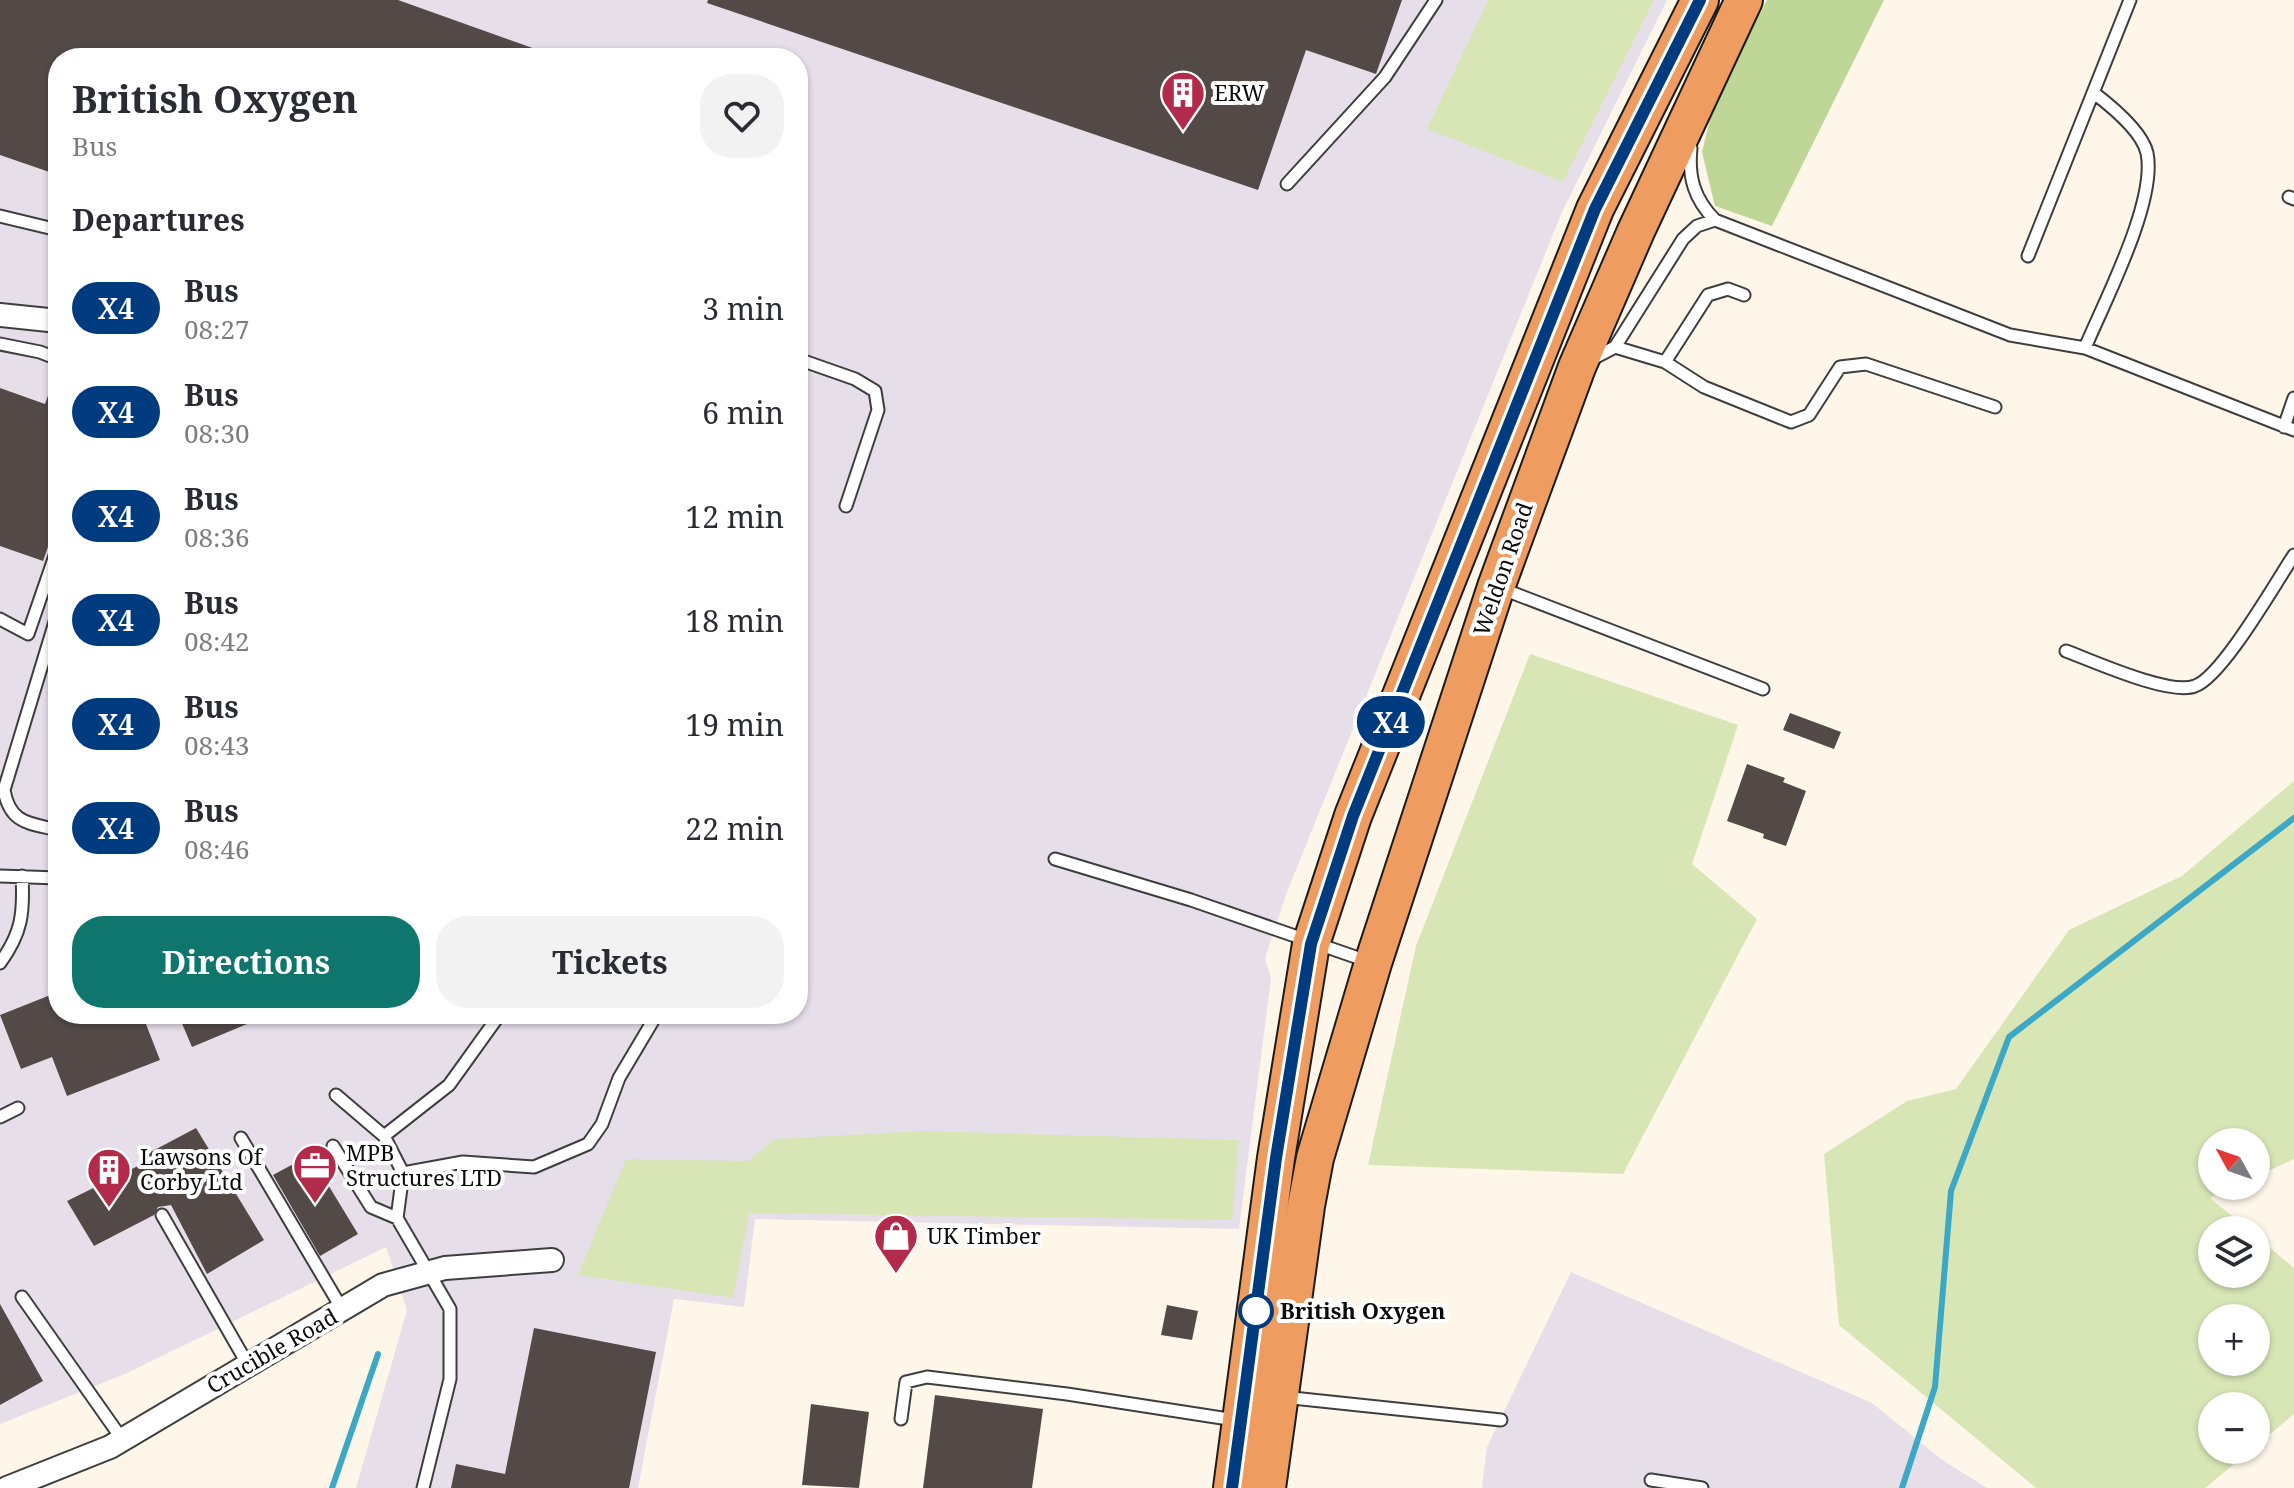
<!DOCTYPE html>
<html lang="en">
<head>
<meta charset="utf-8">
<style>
	:root { --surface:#fff; --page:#f2f2f3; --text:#2b2b33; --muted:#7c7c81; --accent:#0f766e }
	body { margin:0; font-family:"Noto Serif",serif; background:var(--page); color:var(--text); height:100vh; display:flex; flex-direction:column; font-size:30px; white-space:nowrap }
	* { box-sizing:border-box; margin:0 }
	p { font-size:26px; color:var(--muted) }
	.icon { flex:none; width:44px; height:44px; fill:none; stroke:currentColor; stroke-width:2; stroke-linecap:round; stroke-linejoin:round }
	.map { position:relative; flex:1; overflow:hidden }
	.panel { position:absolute; left:48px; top:48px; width:760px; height:976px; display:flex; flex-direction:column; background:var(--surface); border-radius:32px; box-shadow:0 2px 6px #0004 }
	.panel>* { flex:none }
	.badge { padding:0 16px; border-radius:26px; font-size:28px; line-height:52px }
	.needle { width:52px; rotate:310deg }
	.controls { position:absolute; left:2198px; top:1128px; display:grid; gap:16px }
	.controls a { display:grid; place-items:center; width:72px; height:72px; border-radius:50%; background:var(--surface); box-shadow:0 2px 6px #0004; font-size:40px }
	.map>.badge { position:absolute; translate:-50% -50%; box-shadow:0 0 0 4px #fff }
	h2 { padding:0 24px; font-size:30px; line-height:72px }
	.round { display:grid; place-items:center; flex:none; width:84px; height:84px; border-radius:32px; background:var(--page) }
	.headline { display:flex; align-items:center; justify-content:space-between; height:136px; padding:0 24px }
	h1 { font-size:38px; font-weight:700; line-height:60px }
	.button { display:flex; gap:16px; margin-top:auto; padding:16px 24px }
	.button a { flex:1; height:92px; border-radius:32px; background:var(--accent); color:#fff; font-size:32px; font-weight:700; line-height:92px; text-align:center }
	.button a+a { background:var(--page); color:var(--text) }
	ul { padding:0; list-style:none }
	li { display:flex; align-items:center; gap:24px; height:104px; padding:0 24px }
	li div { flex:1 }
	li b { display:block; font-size:30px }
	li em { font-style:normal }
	li .badge { min-width:88px; font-weight:700; text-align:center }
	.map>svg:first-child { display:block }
	.industrial { fill:#e6dfea; fill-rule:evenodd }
	.green { fill:#d8e6b6; fill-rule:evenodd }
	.forest { fill:#bed696 }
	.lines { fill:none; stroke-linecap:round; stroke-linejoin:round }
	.stream { stroke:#3ca8c6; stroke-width:6 }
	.building { fill:#534a48 }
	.service-casing { stroke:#3e3e3e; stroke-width:15 }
	.minor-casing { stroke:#3e3e3e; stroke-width:26 }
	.trunk-casing { stroke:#1c1c1c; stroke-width:40 }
	.service { stroke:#fff; stroke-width:11 }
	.minor { stroke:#fff; stroke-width:22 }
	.trunk { stroke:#ef9c60; stroke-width:36 }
	.line-casing { stroke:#fff; stroke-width:18 }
	.line { stroke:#003b80; stroke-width:12 }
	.stop-dot { fill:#fff; stroke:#003b80; stroke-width:4 }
	.labels { text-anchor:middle; stroke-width:8; stroke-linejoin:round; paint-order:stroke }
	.poi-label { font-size:22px; fill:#0b0b0b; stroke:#fff; text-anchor:start }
	.street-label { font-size:22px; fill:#0b0b0b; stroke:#fff }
	.stop-label { font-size:22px; font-weight:bold; fill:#0b0b0b; stroke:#fff; text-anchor:start }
</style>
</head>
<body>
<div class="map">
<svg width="2294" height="1488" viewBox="0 0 2294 1488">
	<rect width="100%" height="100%" fill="#fef6e9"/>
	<!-- industrial -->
	<path class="industrial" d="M0,0H1667L1562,212L1287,892L1265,958L1271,978L1239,1229L755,1219L744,1307L674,1299L638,1488H356L407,1310L386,1247L125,1374L0,1424ZM58,58H798V1014H58Z
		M1571,1272L1872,1403L1941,1459L1987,1488H1482L1487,1447Z"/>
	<!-- green -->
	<path class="green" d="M1488,0H1654L1563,182L1427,129Z
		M1530,654L1738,725L1692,864L1757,919L1623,1174L1368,1165L1416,946Z
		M2294,781V1159L2256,1177V1142H2212V1186H2235L2210,1198L2249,1230H2212V1274H2256V1236L2294,1268V1414L2256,1446V1406H2212V1450H2251L2205,1488H2036L1839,1325L1824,1154L1907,1101L1956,1089L2069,930L2182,876ZM2212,1318H2256V1362H2212Z
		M921,1131L1239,1140L1232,1220L749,1213L733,1298L578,1275L626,1159L748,1161L775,1139Z"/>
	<!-- forest -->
	<path class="forest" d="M1767,0H1884L1772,226L1715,206L1702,152L1715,99Z"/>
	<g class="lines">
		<!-- stream -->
		<path class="stream" d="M332,1488L378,1354
			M1902,1488L1935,1387L1951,1191L2009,1037L2294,818"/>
	</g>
	<!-- building -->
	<path class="building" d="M0,0H398L555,56V58H58V175L0,155Z
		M708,0H1402L1376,74L1306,50L1258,190L707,3Z
		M56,373H58V518L43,561L0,546V388L45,404Z
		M1790,713L1841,732L1834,749L1783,730Z
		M1747,764L1785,778L1783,782L1806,791L1786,846L1763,838L1764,834L1727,821Z
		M58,992V1014H142L160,1060L67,1096L52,1057L21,1069L0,1015Z
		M178,1014H271L192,1047Z
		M196,1128L264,1240L207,1274L171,1205L158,1207L154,1215L94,1246L67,1201L148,1161L145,1155Z
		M310,1155L358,1234L320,1256L273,1175Z
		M0,1304L43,1381L0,1405Z
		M1167,1305L1198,1311L1192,1340L1161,1335Z
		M534,1328L656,1352L629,1488H451L456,1464L505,1474Z
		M935,1395L1043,1409L1032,1488H923Z
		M811,1404L869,1412L859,1488L802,1485Z"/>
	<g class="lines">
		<!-- service casing -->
		<g class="service-casing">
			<path id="service" d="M1691,148C1688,177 1694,199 1715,220L2010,335L2085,348L2294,430
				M1287,184L1385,77L1436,0
				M2289,197L2294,199
				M0,216L58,230
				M2028,256L2130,0
				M0,344L40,352L58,359
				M1615,347L1665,362L1704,387L1791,422L1809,415L1840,367L1866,364L1995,407
				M2085,348C2104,302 2157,202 2147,153C2142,131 2111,106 2094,93
				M798,359L855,379L875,391L878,410L846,506
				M1592,359L1615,347L1683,239L1697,226L1715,220
				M1665,362L1708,295L1728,289L1744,295
				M2284,427L2294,398
				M1500,588L1763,689
				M58,612L4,790C10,824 29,823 58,830
				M0,619L28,634L58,547
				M2066,651C2093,661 2170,696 2195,686C2222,677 2276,582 2294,555
				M1055,859L1191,900L1370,962
				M0,876L58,878
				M0,963C22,933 24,913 22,876
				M336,1095L384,1136L403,1173L397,1218L450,1309V1379L423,1488
				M0,1117L18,1108
				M384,1136L449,1085L500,1014
				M241,1138L342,1309
				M333,1146L371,1207L397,1218
				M403,1173L463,1162L534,1167L588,1144L602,1124L619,1078L657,1014
				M162,1215L248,1365
				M22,1297L122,1439
				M1283,1397L1501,1420
				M901,1419L906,1382L927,1377L1067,1394L1235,1420
				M1651,1480L1702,1488"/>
		</g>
		<!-- minor casing -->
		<g class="minor-casing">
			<path id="minor" d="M0,315L58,321
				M7,1488L110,1447L383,1285L445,1268L552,1260"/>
		</g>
		<!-- trunk casing -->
		<g class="trunk-casing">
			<path id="trunk" d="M1232,1488L1276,1158L1311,944L1353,816L1595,209L1700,0
				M1267,1488L1306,1206L1315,1158L1373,963L1496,587L1577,367L1636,231L1744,0"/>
		</g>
		<!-- service -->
		<use href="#service" class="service"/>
		<!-- minor -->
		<use href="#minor" class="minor"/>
		<!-- trunk -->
		<use href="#trunk" class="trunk"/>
	</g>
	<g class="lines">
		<!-- line casing -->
		<g class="line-casing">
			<path id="line" d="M1232,1488L1276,1158L1311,944L1353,816L1595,209L1700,0"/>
		</g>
		<!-- line -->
		<use href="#line" class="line"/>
	</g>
	<!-- icons -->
	<defs>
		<g id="building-pin" transform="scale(2.3)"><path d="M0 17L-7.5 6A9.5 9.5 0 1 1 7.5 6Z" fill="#b32b4b" stroke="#fff"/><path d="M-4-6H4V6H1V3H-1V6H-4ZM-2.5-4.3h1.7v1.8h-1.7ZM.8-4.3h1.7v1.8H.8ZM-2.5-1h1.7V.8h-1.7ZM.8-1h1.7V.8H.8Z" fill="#fff"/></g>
		<g id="office-pin" transform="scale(2.3)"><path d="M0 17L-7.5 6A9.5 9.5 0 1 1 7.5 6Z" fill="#b32b4b" stroke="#fff"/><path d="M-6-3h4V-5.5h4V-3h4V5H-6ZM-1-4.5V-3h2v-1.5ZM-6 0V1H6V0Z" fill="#fff"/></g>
		<g id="shop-pin" transform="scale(2.3)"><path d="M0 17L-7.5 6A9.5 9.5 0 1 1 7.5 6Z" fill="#b32b4b" stroke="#fff"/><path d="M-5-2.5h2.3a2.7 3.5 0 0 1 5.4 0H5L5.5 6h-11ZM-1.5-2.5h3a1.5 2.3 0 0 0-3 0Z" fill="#fff"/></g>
	</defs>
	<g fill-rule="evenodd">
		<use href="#building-pin" x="1183" y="93"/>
		<use href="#office-pin" x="315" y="1166"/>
		<use href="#building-pin" x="109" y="1170"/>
		<use href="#shop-pin" x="896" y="1236"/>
	</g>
	<!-- markers -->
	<circle class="stop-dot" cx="1256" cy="1311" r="16"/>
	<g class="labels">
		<!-- poi labels -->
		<g class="poi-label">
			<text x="1214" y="101">ERW</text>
			<text x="346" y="1161">MPB<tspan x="346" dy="25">Structures LTD</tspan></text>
			<text x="140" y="1165">Lawsons Of<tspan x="140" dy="25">Corby Ltd</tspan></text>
			<text x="927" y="1244">UK Timber</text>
		</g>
		<!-- street labels -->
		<g class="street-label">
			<text transform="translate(1503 569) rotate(-71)" y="8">Weldon Road</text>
			<text transform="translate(272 1351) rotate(-30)" y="8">Crucible Road</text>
		</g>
		<!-- stop labels -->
		<g class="stop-label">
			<text x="1280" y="1319">British Oxygen</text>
		</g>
	</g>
</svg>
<div class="controls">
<a><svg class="needle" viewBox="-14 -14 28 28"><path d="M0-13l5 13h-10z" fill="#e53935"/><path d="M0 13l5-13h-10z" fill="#7c7c81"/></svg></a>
<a><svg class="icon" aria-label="layers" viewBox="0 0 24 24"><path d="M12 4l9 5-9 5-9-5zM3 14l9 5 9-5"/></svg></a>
<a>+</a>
<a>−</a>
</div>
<b class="badge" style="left:1391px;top:722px;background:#003b80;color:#fff">X4</b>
<section class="panel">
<div class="headline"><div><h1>British Oxygen</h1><p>Bus</p></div><a class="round"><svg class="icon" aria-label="heart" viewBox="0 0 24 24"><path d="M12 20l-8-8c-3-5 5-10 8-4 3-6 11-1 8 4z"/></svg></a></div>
<h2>Departures</h2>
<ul>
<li><span class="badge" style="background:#003b80;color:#fff">X4</span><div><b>Bus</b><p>08:27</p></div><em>3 min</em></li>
<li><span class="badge" style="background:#003b80;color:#fff">X4</span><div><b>Bus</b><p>08:30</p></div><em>6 min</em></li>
<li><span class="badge" style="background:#003b80;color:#fff">X4</span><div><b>Bus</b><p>08:36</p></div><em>12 min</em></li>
<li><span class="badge" style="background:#003b80;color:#fff">X4</span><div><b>Bus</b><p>08:42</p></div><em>18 min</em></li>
<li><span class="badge" style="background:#003b80;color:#fff">X4</span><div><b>Bus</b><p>08:43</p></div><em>19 min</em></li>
<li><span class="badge" style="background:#003b80;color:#fff">X4</span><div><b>Bus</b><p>08:46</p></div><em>22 min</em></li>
</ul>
<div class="button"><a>Directions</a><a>Tickets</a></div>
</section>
</div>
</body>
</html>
